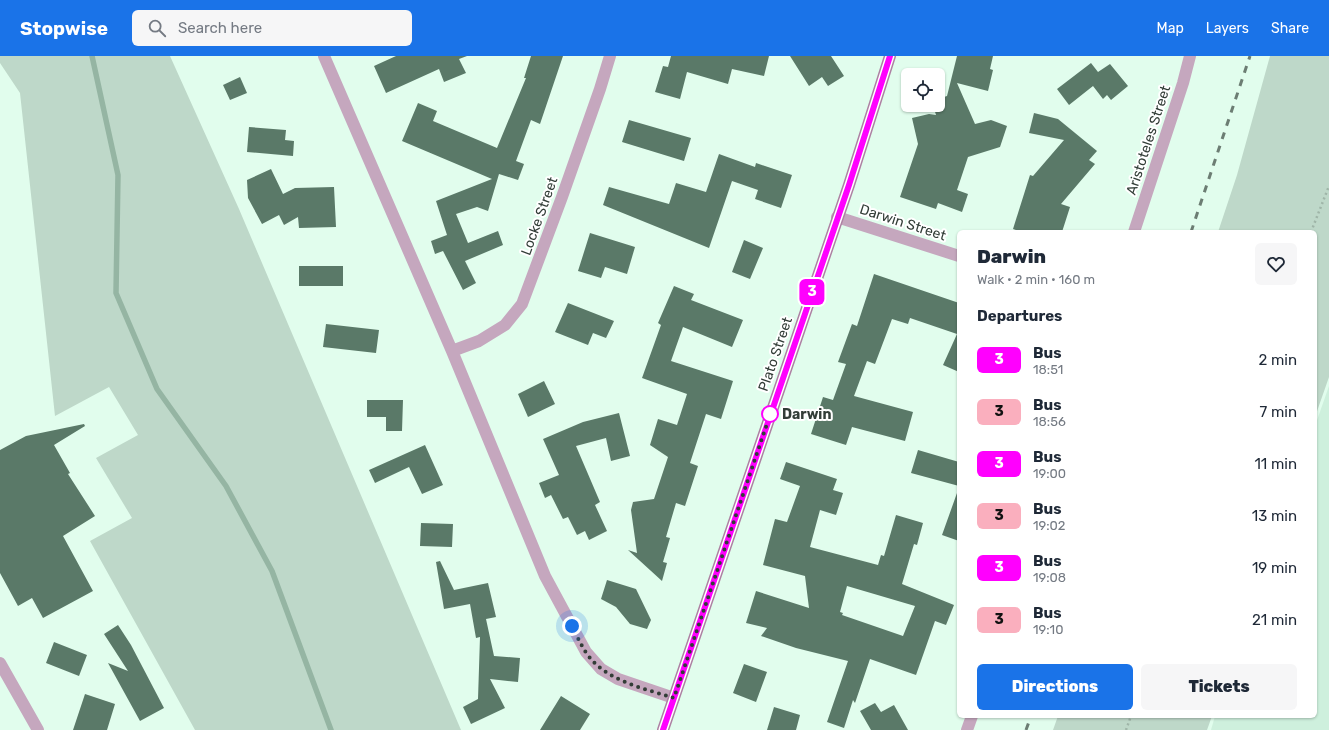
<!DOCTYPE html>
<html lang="en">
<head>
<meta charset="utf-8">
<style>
	:root { --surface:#fff; --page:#f6f6f7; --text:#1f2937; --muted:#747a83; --accent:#1a73e8 }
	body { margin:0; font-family:Rubik,sans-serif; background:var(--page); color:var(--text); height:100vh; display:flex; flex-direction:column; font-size:15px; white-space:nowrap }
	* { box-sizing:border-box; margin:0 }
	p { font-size:13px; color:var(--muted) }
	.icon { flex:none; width:22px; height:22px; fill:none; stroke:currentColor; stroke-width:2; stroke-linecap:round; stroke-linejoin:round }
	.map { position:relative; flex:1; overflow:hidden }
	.drawer { position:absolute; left:957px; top:174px; width:360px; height:488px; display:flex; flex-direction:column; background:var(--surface); border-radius:6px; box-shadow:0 1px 3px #0004 }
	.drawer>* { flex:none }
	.badge { padding:0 8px; border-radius:6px; font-size:14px; line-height:26px }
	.controls { position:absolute; left:901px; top:12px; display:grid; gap:8px }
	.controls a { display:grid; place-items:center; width:44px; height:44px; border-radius:6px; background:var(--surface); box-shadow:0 1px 3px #0004; font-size:20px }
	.you { position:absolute; width:20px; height:20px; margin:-10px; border:3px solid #fff; border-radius:50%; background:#1a73e8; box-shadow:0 0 0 6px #1a73e833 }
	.map>.badge { position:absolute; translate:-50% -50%; box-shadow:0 0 0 2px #fff }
	h2 { padding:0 20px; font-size:15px; line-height:36px }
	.round { display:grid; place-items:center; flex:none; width:42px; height:42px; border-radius:6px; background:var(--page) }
	.headline { display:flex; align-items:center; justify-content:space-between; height:68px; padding:0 20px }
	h1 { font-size:19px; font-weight:800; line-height:30px }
	.action { display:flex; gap:8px; margin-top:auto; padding:8px 20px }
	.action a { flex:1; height:46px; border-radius:6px; background:var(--accent); color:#fff; font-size:16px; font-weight:800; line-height:46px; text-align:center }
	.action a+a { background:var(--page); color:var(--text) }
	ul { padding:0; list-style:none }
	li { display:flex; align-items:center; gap:12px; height:52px; padding:0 20px }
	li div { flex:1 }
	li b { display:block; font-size:15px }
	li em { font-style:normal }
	li .badge { min-width:44px; font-weight:700; text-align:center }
	header { display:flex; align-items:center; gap:24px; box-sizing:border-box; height:56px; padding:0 20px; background:var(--accent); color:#fff }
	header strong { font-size:19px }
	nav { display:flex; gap:22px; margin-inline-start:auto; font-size:14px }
	.search { width:280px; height:36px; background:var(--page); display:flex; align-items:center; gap:10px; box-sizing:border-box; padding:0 14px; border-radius:6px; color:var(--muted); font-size:15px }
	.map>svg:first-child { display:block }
	.built { fill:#cef0dd }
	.green { fill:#bed8c9 }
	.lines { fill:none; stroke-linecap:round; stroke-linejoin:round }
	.stream { stroke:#95b5a3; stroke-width:5.5 }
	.building { fill:#5a7968; fill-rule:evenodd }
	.path { stroke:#9fb5a8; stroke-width:2.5; stroke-dasharray:2 3; stroke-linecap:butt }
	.street { stroke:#c5a7be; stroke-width:12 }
	.secondary { stroke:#ad81a3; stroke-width:12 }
	.rail { stroke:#6c7d73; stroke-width:3; stroke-dasharray:7 7; stroke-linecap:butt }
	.line-casing { stroke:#fff; stroke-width:9 }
	.line { stroke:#ff00fe; stroke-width:6 }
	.walk { stroke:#323d37; stroke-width:4; stroke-dasharray:0 7.2 }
	.stop-dot { fill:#fff; stroke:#ff00fe; stroke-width:2 }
	.labels { text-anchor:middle; stroke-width:4; stroke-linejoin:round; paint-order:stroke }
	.street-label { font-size:14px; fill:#323d37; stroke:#fff }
	.stop-label { font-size:14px; font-weight:bold; fill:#323d37; stroke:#fff; text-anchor:start }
</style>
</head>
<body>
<header>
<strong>Stopwise</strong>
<div class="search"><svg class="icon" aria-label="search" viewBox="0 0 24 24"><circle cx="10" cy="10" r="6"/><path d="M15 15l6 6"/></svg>Search here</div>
<nav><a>Map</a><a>Layers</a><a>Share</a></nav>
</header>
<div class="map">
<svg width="1329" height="674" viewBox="0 0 1329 674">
	<rect width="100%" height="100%" fill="#e1fded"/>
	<!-- built -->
	<path class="built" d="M1329,330V674H1211L1215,660H1315V370Z"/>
	<!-- green -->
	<path class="green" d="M0,0H170L239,153L461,674H195L90,485L132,462L96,402L138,379L109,331L55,360L20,37L0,7Z
		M1270,0H1329V321L1315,361V176H1218L1237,119Z
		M1058,660H1212L1207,674H1053Z"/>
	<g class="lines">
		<!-- stream -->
		<path class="stream" d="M92,0L118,119L116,237L157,333L226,430L272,515L331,674"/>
	</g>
	<!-- building -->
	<path class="building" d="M396,0H467L459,3L466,17L444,26L439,13L386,37L374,10Z
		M531,0H563L540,68L531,64L516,105L524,108L518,124L499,118L488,155L477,151L456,158L468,187L498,175L503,189L465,205L476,227L463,234L443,195L435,198L431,185L447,179L436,145L492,123L402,85L418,47L437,55L433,65L497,92L526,22H524Z
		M671,0H769L764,20L732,13L728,28L687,16L680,43L655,36L663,10L668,11Z
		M790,0H831L844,20L828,30L822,21L809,30Z
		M957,0H993L990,13L993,14L988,35L957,27L975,68L991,64L1007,70L1000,91L968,101L957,134L968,138L962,156L938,147L936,153L900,141L918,88L912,62L929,58L936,59L933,49H938V43L947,40Z
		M1091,7L1098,16L1110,8L1128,30L1111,44L1107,39L1103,43L1093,30L1069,49L1057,33Z
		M240,21L247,37L230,44L223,29Z
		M1034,57L1058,63L1097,95L1089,104L1095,108L1061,148L1070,151L1062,176H1022L1013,173L1030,119L1033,120L1064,84L1029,77Z
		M629,64L691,82L684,105L622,86Z
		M249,71L286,74L285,84L294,85L293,100L247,96Z
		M719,98L755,111L756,107L792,119L781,152L755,143L758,134L732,125L709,192L603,149L609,131L669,148L676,127L706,136Z
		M271,113L283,138L295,132L334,131L336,171L299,172L298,161L284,169L279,159L262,168L248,142L247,124Z
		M590,177L635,191L627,218L605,211L601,222L578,215Z
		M744,184L763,192L750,223L732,216Z
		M299,210H343V230H299Z
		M874,218L959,247V316L943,309L957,278L910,262L908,268L892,263L875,308L867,305L854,340L913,356L905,385L852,371L846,389L811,378L823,341L833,344L846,308L838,306L852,268L857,270Z
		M674,230L694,238L691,244L743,264L732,291L683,271L671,305L733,325L721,363L706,358L690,407L698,410L685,450L676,447L666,481L670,482L663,506L667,507L662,525L628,494L637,497L631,454L633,446L654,443L668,401L650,389L658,363L677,369L687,338L642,322L661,269L658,267Z
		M568,247L614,265L606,282L593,277L588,289L555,276Z
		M326,268L379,274L376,297L323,291Z
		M544,325L555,348L528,361L518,338Z
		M367,344H403L402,375H386V361H367Z
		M619,357L630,400L611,405L606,382L576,390L600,446L595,449L607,475L589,484L585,475L577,479L568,461L563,463L551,439L545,442L539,427L559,419L543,383L583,366Z
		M84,368L85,370L54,389L70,417L68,418L95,460L63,480L93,535L43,562L32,542L18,550L0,517V394L26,380Z
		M425,389L443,429L422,438L409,411L375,427L369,414Z
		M918,394L959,406V430L911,417Z
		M786,406L837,423L833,434L843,437L836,459L820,454L810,491L878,509L881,499L884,500L896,459L923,467L917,489L914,488L902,528L954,549L946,569L935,565L916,619L870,603L855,647L853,644L844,672L827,666L848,605L796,592L761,580L767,572L746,567L756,535L809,552L805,520L763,509L775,463L787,466L800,430L780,423ZM847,530L915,550L903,580L842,559L843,557L840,556Z
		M957,437L959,438V485L942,479Z
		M421,467L453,468L452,491L420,490Z
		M440,505L454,534L488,527L496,561L486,563L494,600L520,602L518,626L490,623L505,652L471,668L463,651L478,643L480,581L476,582L470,548L444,553L436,506Z
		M607,524L636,533L651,564L647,573L630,568L616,551L601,543Z
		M118,569L131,589L164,652L140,665L108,607L128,615L104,578Z
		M54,586L87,599L79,620L46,607Z
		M744,608L767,616L756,646L733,637Z
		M85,638L115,648L107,674H73Z
		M561,640L590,658L580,674H540Z
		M875,647L881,656L894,649L908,674H871L860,655Z
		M774,651L800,659L796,674H767Z"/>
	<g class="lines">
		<!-- path -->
		<path class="path" d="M1311,176L1329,130
			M1126,674L1131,660"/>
		<!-- street -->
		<path class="street" d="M324,0L452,295L545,520L586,596L601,613L618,623L674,642
			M837,161L959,200
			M1134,176L1183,27L1190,0
			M452,295L479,285L505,269L522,248L562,141L600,33L610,0
			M0,607L38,674
			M967,674L972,660"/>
		<!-- secondary -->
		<path class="secondary" d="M663,674L849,129L890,0"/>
		<!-- rail -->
		<path class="rail" d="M1191,176L1250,0
			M1026,674L1031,660"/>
	</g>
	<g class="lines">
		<!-- line casing -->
		<g class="line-casing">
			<path id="line" d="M663,674L849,129L890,0"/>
		</g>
		<!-- line -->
		<use href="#line" class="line"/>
		<!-- walk -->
		<path class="walk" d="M572,570C576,578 580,587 585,595C604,625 643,632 674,642L771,356L770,358"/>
	</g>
	<!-- markers -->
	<circle class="stop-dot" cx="770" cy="358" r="8"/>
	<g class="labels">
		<!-- street labels -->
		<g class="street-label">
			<text transform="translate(1148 84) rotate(-72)" y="5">Aristoteles Street</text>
			<text transform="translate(539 160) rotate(-70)" y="5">Locke Street</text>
			<text transform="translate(903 166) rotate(18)" y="5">Darwin Street</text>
			<text transform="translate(775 298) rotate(-71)" y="5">Plato Street</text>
		</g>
		<!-- stop labels -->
		<g class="stop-label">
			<text x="782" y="363">Darwin</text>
		</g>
	</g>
</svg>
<div class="controls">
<a><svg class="icon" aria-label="locate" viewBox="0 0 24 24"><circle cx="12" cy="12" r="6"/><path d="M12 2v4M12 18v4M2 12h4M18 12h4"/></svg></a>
</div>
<div class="you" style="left:572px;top:570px"></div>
<b class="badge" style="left:812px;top:236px;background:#ff00fe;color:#fff">3</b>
<section class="drawer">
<div class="headline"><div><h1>Darwin</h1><p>Walk · 2 min · 160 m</p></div><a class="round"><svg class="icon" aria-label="heart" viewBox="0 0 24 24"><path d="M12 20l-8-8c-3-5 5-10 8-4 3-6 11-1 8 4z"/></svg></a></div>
<h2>Departures</h2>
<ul>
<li><span class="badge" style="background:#ff00fe;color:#fff">3</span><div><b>Bus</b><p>18:51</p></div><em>2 min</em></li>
<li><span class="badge" style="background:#faafbe;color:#111">3</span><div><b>Bus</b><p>18:56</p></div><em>7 min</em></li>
<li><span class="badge" style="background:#ff00fe;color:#fff">3</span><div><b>Bus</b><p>19:00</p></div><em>11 min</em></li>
<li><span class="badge" style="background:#faafbe;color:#111">3</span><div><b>Bus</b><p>19:02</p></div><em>13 min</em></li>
<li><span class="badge" style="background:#ff00fe;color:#fff">3</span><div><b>Bus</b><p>19:08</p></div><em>19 min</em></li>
<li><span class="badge" style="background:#faafbe;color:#111">3</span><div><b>Bus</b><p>19:10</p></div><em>21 min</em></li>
</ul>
<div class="action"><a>Directions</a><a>Tickets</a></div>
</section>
</div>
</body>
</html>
